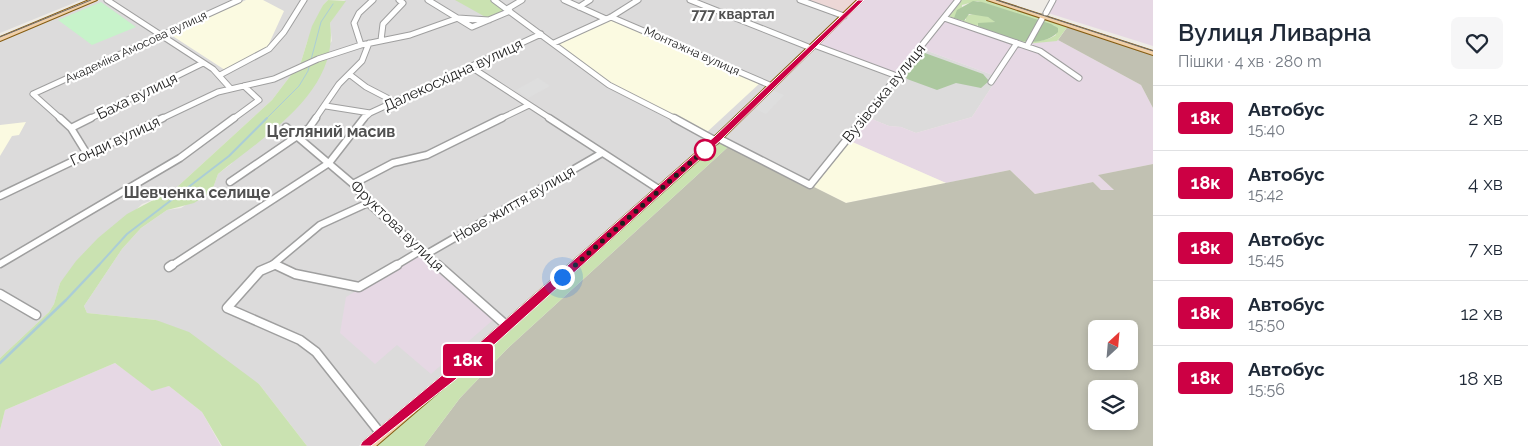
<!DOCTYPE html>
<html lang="uk">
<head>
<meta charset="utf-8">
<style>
	:root { --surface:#fff; --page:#f6f6f7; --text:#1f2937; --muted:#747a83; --line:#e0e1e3 }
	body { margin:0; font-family:Raleway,sans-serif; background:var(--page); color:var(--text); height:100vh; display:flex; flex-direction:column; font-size:19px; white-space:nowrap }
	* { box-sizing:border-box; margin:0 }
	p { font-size:16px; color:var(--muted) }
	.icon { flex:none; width:28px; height:28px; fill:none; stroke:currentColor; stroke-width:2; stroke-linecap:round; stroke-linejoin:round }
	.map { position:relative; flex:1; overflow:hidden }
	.drawer { display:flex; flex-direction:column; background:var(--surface); width:375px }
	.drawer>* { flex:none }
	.badge { padding:0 10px; border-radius:4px; font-size:18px; line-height:32px }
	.needle { width:32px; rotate:26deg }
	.controls { position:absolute; left:1088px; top:320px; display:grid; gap:10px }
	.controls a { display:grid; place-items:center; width:50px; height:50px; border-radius:8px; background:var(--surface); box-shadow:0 2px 8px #0003; font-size:25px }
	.you { position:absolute; width:25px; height:25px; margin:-12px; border:4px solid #fff; border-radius:50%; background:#1a73e8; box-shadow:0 0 0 8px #1a73e833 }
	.map>.badge { position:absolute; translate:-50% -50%; box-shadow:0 0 0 2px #fff }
	.round { display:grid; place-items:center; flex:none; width:52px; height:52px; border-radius:8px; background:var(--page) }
	.summary { display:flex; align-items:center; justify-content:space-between; height:85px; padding:0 25px }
	h1 { font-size:24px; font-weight:600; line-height:38px }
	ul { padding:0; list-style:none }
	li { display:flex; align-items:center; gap:15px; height:65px; padding:0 25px; border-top:1px solid var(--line) }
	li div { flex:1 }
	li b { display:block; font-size:19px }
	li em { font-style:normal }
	li .badge { min-width:55px; font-weight:700; text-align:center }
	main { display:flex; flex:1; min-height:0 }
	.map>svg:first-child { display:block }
	.residential { fill:#dcdbdb }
	.commercial { fill:#ecd7d6 }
	.industrial { fill:#e6d8e4 }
	.education { fill:#fbfae1 }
	.construction { fill:#c1c1b2; fill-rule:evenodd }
	.grass { fill:#cae2b1; fill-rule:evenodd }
	.forest { fill:#acc89f }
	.park { fill:#c7f3ca }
	.parking { fill:#dedede }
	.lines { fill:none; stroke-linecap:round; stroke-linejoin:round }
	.stream-far2 { stroke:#abcdd6; stroke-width:1 }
	.stream-far1 { stroke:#abcdd6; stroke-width:2 }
	.stream { stroke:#abcdd6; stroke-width:2.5 }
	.minor-far2-casing { stroke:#9f9f9f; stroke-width:7 }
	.minor-far1-casing { stroke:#9f9f9f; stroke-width:9 }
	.minor-casing { stroke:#9f9f9f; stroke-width:11 }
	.major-casing { stroke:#865d12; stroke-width:2 }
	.minor-far2 { stroke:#fff; stroke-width:5 }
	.minor-far1 { stroke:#fff; stroke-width:6 }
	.minor { stroke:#fff; stroke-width:8 }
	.major { fill:#f0cfa8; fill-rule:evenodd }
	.tram { stroke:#6c6c6c; stroke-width:1 }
	.line { fill:#c04; stroke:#fff }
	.walk { stroke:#1e1e1e; stroke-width:5; stroke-dasharray:0 9 }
	.stop-dot { fill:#fff; stroke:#c04; stroke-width:2.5 }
	.labels { text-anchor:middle; stroke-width:4.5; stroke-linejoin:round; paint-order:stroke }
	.far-street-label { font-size:12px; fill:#1e1e1e; stroke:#fff }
	.far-neighbourhood-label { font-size:14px; font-weight:bold; fill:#515151; stroke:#fff }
	.street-label { font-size:15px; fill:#1e1e1e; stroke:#fff }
	.neighbourhood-label { font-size:16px; font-weight:bold; fill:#515151; stroke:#fff }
</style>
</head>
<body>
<main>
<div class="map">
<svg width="1153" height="446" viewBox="0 0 1153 446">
	<rect width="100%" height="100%" fill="#eeebe5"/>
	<!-- residential -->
	<path class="residential" d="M0,0H81L0,33Z
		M97,0H328L323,5L307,42L301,62L272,100L176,188L161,197L142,204L60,283L54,304L49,312L0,358V40Z
		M345,0H804L844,15L717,138L364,446H307L259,384L156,320L87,313L84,306L122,249L141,228L167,210L181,208L213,188L218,174L231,164L332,41L330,23Z
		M816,44L917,47L998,77L972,117L916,133L901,127L889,126L869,118L814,187H808L718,140Z"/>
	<!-- commercial -->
	<path class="commercial" d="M804,0H859L844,15Z"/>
	<!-- industrial -->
	<path class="industrial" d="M862,0H960L946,18L1025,44L1058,40L1141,85L1153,108V164L1099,175L1115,191L1101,190L1093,182L1035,194L1010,170L946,183L850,141L869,118L889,126L901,127L916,133L972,117L998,77L917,47L895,74L816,44Z
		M1055,0H1153V46L1048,13Z
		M419,254L494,319L431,374L397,345L375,364L340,333L346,297Z
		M115,363L152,390L169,386L202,412L221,446H0V430L5,410Z"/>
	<!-- education -->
	<path class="education" d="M246,0H263L284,11L267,48L225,70L171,35Z
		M612,18L760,83L706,133L610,84L556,43Z
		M26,122L19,135L12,136L0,156V125Z
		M850,141L946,183L846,203L814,187Z"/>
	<!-- construction -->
	<path class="construction" d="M1068,26L1153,54V108L1141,85L1058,40Z
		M729,146L808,187H814L846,203L1010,170L1035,194L1093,182L1101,190H1114L1098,175L1153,164V446H424L460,398L507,349ZM1096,329H1129V361H1096ZM1096,389H1129V421H1096Z"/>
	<!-- grass -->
	<path class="grass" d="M328,0L346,1L330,23C340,92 264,136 218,174L213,188L205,196L194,203L167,210L141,228L122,249L84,306L87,313L156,320L189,332L259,384L307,446H222L202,412L169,386L152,391L115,363L5,410L0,430V358L49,312L54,304L60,283L76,261L98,238L127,214L176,188L272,100L301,62L312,26L323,5Z
		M455,0H493L509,11L489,19Z
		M960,0H987L1068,26L1057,41L1025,44L946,18ZM977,1L1055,26L1056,35C1034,49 1000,37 978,26L977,25L995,22C990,15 974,12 966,16V20L961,21L962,5Z
		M718,140L729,146L507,349L460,398L424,446H370Z"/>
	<!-- forest -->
	<path class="forest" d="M973,1L982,2L1051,24L1058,28V32C1039,52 999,37 978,26V23L995,22L988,17L969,14L964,21L954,18L957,10Z
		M922,52L983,74L989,81L981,88L956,83L937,90L907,79L904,73L918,53Z"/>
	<!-- park -->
	<path class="park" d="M101,2L136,27L92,45L58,20Z"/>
	<!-- parking -->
	<path class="parking" d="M538,78L550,86L528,98L516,90Z
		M774,91L784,95L766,114L755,109Z"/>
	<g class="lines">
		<!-- stream-far2 -->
		<path class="stream-far2" d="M266,119L299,86L308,71L321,22L333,4"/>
		<!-- stream-far1 -->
		<path class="stream-far1" d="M98,266L127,234L229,156L267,118"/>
		<!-- stream -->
		<path class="stream" d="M0,363L66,300L99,265"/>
		<!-- minor-far2 casing -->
		<g class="minor-far2-casing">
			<path id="minor-far2" d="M107,0L213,69L231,89
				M428,0L472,27L510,11
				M494,0L609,85L676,119
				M564,0L606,19
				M690,0L811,48
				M800,0L844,16
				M579,7L590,0
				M507,9L522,0
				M1046,13L1053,0
				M611,17L772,86
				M944,18L1040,51L1079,78
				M381,40L383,24L403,3L399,0
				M554,43L611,17L638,0
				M361,45L354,23L359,13L373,0
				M814,45L897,76
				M1027,46L1043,17
				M471,67L551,119
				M349,74L366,87L395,102
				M220,75L269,49L284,32L304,0
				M991,82L1017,43
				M326,106L370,113
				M61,119L33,94L239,0
				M89,119L203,63
				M161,119L218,92L274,79L318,59L361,45L410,35L458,18L489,20
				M233,119L259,100L244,86
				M315,119L339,84L362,61L369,43
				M363,119L370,113L541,34
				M500,119L529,105
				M863,119L958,0"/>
		</g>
		<!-- minor-far1 casing -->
		<g class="minor-far1-casing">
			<path id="minor-far1" d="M60,118L71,128L87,154
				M549,118L660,190
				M674,118L716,141
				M286,127L353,184L368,203L439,266
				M71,128L91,118
				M718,138L810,185L864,118
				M230,182L309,128L316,118
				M353,184L393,163L427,155L502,118
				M0,196L163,118
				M425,255L602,153
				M0,264L180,158L234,118
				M275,264L278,266
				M171,266L329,163L364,118
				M271,266L320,225L368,203
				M395,266L420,251"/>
		</g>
		<!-- minor casing -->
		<g class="minor-casing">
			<path id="minor" d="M274,265L260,271L227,308L300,340L316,352L381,434
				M276,265L295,274L359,287L397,265
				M438,265L507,326
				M169,267L172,265
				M0,294L36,315"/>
		</g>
		<!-- major casing -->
		<g class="major-casing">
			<path id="major" d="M89,0H97L0,41V37Z
				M857,0H863L721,140L454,379L376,446H361L363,442L446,373L715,136Z
				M987,0H996L1153,51V55Z"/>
		</g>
		<!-- minor-far2 -->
		<use href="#minor-far2" class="minor-far2"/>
		<!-- minor-far1 -->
		<use href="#minor-far1" class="minor-far1"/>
		<!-- minor -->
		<use href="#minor" class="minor"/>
		<!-- major -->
		<use href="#major" class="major"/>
		<!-- tram -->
		<path class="tram" d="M996,0L1153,51
			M0,37L91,0"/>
	</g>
	<!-- line -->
	<path class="line" d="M858,0H864L721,140L455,380L371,446H360L362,442L446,372L715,136Z"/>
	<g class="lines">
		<!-- walk -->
		<path class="walk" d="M562,277L707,148L705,150"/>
	</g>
	<!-- markers -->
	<circle class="stop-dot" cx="705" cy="150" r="10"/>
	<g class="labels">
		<!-- far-street labels -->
		<g class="far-street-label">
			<text transform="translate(136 47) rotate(-25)" y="4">Академіка Амосова вулиця</text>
			<text transform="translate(692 51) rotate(24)" y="4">Монтажна вулиця</text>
		</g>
		<!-- far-neighbourhood labels -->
		<g class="far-neighbourhood-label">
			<text x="733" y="19">777 квартал</text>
		</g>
		<!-- street labels -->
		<g class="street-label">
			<text transform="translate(453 75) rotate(-25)" y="5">Далекосхідна вулиця</text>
			<text transform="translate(884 93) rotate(-51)" y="5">Вузівська вулиця</text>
			<text transform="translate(137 96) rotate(-26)" y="5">Баха вулиця</text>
			<text transform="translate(115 141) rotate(-25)" y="5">Гонди вулиця</text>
			<text transform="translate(514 204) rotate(-30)" y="5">Нове життя вулиця</text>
			<text transform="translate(397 226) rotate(44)" y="5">Фруктова вулиця</text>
		</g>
		<!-- neighbourhood labels -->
		<g class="neighbourhood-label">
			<text x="331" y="137">Цегляний масив</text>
			<text x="197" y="198">Шевченка селище</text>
		</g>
	</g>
</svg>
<div class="controls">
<a><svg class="needle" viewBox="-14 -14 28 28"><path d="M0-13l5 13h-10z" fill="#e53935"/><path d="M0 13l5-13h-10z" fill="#747a83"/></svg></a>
<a><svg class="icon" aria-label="layers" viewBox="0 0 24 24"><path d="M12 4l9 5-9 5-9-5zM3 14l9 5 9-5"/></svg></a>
</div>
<div class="you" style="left:562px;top:277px"></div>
<b class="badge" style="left:468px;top:360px;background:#c04;color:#fff">18к</b>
</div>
<section class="drawer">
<div class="summary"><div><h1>Вулиця Ливарна</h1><p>Пішки · 4 хв · 280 m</p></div><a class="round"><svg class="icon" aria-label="heart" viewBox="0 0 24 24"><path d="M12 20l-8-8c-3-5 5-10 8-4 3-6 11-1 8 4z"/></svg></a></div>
<ul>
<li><span class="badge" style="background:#c04;color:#fff">18к</span><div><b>Автобус</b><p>15:40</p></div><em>2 хв</em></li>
<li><span class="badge" style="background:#c04;color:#fff">18к</span><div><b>Автобус</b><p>15:42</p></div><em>4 хв</em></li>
<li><span class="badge" style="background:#c04;color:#fff">18к</span><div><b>Автобус</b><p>15:45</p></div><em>7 хв</em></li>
<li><span class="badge" style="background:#c04;color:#fff">18к</span><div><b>Автобус</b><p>15:50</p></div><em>12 хв</em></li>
<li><span class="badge" style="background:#c04;color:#fff">18к</span><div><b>Автобус</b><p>15:56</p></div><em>18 хв</em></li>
</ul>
</section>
</main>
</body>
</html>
